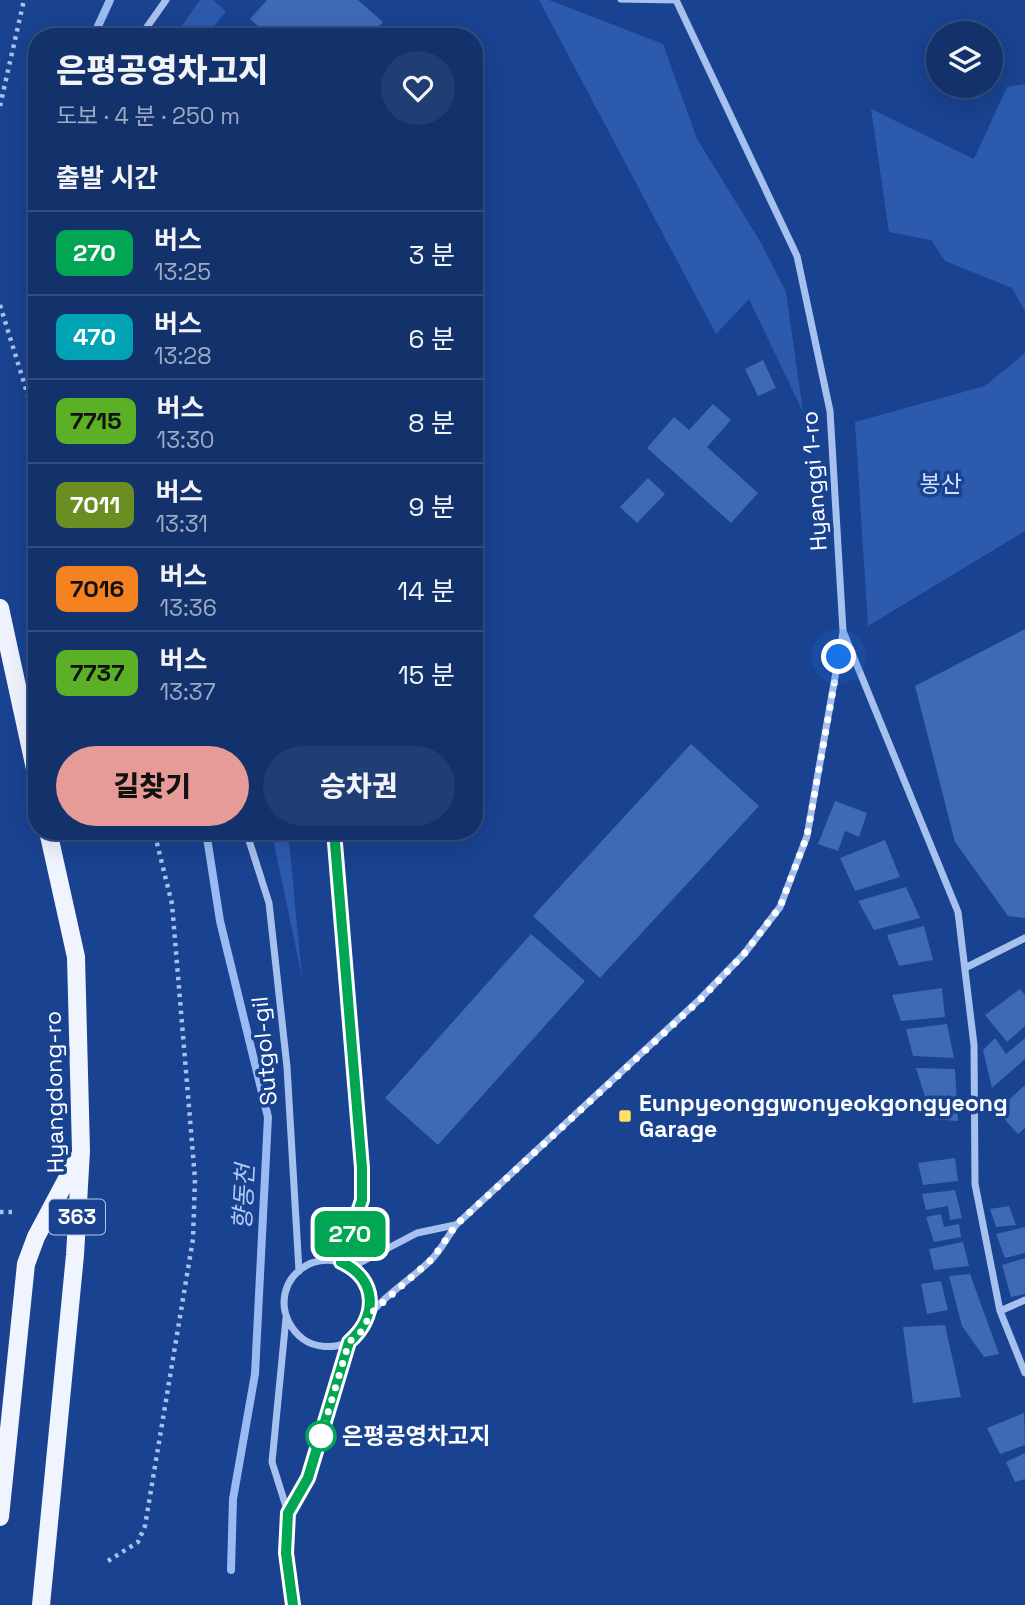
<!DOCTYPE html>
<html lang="ko">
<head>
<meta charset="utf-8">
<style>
	:root { --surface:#13326c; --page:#203e74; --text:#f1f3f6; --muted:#9daac2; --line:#324d7f; --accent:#e69b98 }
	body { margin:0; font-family:"Space Grotesk","Noto Sans KR",sans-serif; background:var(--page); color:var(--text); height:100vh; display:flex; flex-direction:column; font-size:26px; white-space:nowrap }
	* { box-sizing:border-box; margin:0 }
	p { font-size:23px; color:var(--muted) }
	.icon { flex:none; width:38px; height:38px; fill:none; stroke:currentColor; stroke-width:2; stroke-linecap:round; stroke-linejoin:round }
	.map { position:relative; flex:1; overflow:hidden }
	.sheet { position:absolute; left:28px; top:28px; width:455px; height:812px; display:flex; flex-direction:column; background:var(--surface); border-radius:28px; box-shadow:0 7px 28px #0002,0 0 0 2px var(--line) }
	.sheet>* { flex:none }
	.badge { padding:0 14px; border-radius:10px; font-size:24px; line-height:46px }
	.buttons { position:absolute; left:926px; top:21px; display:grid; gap:14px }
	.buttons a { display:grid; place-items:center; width:77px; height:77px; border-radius:50%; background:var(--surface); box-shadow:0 7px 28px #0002,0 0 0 2px var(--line); font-size:35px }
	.you { position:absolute; width:35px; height:35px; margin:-18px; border:5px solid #fff; border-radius:50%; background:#1a73e8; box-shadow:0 0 0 10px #1a73e833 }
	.map>.badge { position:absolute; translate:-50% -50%; box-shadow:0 0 0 4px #fff }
	h2 { padding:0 28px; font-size:26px; line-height:63px }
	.round { display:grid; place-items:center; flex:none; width:74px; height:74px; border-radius:37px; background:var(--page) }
	.summary { display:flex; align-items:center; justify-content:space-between; height:119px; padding:0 28px }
	h1 { font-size:33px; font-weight:800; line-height:52px }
	.button { display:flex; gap:14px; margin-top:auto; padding:14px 28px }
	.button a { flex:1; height:80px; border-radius:42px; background:var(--accent); color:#111; font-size:28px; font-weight:800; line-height:80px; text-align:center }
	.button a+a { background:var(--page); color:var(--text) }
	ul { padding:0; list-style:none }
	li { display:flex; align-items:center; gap:21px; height:84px; padding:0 28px; border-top:2px solid var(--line) }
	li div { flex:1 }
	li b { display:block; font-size:26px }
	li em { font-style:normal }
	li .badge { min-width:77px; font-weight:700; text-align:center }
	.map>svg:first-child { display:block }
	.green { fill:#2c5bae }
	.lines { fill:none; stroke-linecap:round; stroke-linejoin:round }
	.stream { stroke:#9abbf1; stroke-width:8 }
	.building { fill:#3e69b6 }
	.path { stroke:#a7c1ef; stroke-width:4.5; stroke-dasharray:3.5 5; stroke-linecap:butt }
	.service { stroke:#a7c1ef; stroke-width:5 }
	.minor { stroke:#a7c1ef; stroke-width:7 }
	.primary { stroke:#eff4ff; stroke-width:18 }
	.line-casing { stroke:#fff; stroke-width:16 }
	.line { stroke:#00a651; stroke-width:10 }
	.walk { stroke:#fff; stroke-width:7; stroke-dasharray:0 12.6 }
	.poi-dot { fill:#ffe065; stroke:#194290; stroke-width:2.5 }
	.stop-dot { fill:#fff; stroke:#00a651; stroke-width:3.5 }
	.labels { text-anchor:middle; stroke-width:7; stroke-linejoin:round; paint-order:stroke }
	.shield { fill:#194290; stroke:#bac6de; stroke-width:2 }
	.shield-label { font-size:21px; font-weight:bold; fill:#fff }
	.street-label { font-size:23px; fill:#fff; stroke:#194290 }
	.park-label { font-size:23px; fill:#cedefb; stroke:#194290 }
	.poi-label { font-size:23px; font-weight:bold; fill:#fff; stroke:#194290; text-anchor:start }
	.stop-label { font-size:23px; font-weight:bold; fill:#fff; stroke:#194290; text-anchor:start }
	.water-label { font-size:24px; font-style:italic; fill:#b3ccf6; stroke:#194290 }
</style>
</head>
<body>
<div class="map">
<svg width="1025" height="1605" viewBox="0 0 1025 1605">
	<rect width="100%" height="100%" fill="#194290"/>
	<!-- green -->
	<path class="green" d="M200,0H213L226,11L206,37H174Z
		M539,0H549L663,44L697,139L760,241L786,292L803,412L749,299L716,334Z
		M1025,84V311L1012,288L945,261L931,240L889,232L871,109L974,159L1007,87Z
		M1025,353V531L868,626L855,422L985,386Z
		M267,831H288L302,977L273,839Z"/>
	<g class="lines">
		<!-- stream -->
		<path class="stream" d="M93,37L110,0
			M37,202V219
			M206,831L220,921L268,1117L255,1374L233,1499L231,1570"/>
	</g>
	<!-- building -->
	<path class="building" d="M267,0H358L383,22L370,37H271L250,19Z
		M763,360L776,388L758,396L745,369Z
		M713,404L731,420L707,447L758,493L731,523L647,448L674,417L689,430Z
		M648,478L665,494L637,523L620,507Z
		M1025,629V918L1008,916L955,842L915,686Z
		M691,744L759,806L600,978L533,916Z
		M835,801L867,813L859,837L845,831L838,851L818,844Z
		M885,840L900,877L855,891L840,858Z
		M906,887L920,918L874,930L858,901Z
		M924,926L933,960L899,966L887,935Z
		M531,934L585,981L438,1145L385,1098Z
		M942,988L945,1017L901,1021L892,995Z
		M1020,989L1025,995V1026L1007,1042L985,1015Z
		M947,1024L954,1058L913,1056L906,1029Z
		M995,1038L1006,1054L1025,1038V1059L992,1088L983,1050Z
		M916,1068L955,1069L958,1121L932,1119Z
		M1025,1085V1128L1018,1134L997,1111Z
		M955,1158L958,1181L923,1185L918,1163Z
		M955,1190L962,1218L950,1220L948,1206L926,1210L922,1194Z
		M1009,1206L1016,1225L996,1227L990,1209Z
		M941,1214L944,1227L959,1224L961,1237L934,1242L926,1217Z
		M1025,1227V1253L1005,1258L996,1234Z
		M963,1242L969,1266L934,1270L929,1249Z
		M1025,1258V1294L1011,1297L1002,1265Z
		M970,1274L999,1354L984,1357L962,1326L949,1276Z
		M941,1281L948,1310L927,1314L921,1284Z
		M945,1325L961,1397L913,1403L903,1327Z
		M1024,1413L1025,1445L1000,1454L987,1428Z
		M1025,1453V1479L1015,1482L1006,1462Z"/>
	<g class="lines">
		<!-- path -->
		<path class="path" d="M0,106L24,0
			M0,305L37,425
			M0,1212H12
			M108,1561L138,1542L145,1526L193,1239L195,1179L172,904L154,831"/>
		<!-- service -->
		<path class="service" d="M620,0L676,1
			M334,831L362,1168V1200L341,1262"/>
		<!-- minor -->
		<path class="minor" d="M676,0L797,256L830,411L843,631L958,912L974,1045L975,1184L1000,1311L1025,1373
			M140,37L166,0
			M246,831L269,903L287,1067L299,1271
			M967,967L1025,938
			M352,1267L417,1233L455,1225
			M1000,1311L1025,1300
			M370,1314C373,1241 286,1248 284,1302C284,1316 291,1330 303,1339C315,1348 334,1349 348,1342C361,1335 363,1324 371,1313C387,1293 413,1278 431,1260C441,1250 448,1236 456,1225L700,999L744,954L780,907L807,836L843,632
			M286,1318L272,1462L288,1513L286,1553L293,1605
			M288,1513L308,1478L349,1342"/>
		<!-- primary -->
		<path class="primary" d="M0,608L37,778
			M0,1517L26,1264L36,1237L78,1158
			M41,1605L75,1255L81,1151L76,957L48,831"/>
	</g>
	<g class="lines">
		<!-- line casing -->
		<g class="line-casing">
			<path id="line" d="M293,1605L286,1553L288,1513L308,1478L349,1342C378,1317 378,1279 341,1262L362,1200V1168L334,831"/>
		</g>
		<!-- line -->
		<use href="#line" class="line"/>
		<!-- walk -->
		<path class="walk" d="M321,1436L349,1342L363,1330L370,1314L433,1258L456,1225L701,999L744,954L780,907L807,836L839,657"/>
	</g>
	<!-- markers -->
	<rect class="poi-dot" x="618" y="1109" width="14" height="14" rx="3.5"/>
	<circle class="stop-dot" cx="321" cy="1436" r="14"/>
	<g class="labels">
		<!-- shield labels -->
		<rect class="shield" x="49" y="1199.5" width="56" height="35" rx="5"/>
		<g class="shield-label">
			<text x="77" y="1224">363</text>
		</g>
		<!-- street labels -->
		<g class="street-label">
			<text transform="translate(814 481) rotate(-94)" y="8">Hyanggi 1-ro</text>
			<text transform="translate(264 1051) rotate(-95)" y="8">Sutgol-gil</text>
			<text transform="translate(54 1092) rotate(-91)" y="8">Hyangdong-ro</text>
		</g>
		<!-- park labels -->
		<g class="park-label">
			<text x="941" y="492">봉산</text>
		</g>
		<!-- poi labels -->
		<g class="poi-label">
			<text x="639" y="1111">Eunpyeonggwonyeokgongyeong<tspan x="639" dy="26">Garage</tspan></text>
		</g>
		<!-- stop labels -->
		<g class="stop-label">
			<text x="342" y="1444">은평공영차고지</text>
		</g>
		<!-- water labels -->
		<g class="water-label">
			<text transform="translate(244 1197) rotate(-87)" y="8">향동천</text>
		</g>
	</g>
</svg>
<div class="buttons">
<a><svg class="icon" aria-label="layers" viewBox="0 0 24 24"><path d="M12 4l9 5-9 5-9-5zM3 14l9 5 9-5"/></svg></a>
</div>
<div class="you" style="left:839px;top:657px"></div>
<b class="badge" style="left:350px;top:1234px;background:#00a651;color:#fff">270</b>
<section class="sheet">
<div class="summary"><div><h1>은평공영차고지</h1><p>도보 · 4 분 · 250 m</p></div><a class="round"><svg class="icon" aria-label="heart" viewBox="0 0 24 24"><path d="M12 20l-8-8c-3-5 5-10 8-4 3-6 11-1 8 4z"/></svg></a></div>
<h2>출발 시간</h2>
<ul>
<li><span class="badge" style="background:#00a651;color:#fff">270</span><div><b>버스</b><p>13:25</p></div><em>3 분</em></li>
<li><span class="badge" style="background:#00a3b4;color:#fff">470</span><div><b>버스</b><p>13:28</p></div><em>6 분</em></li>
<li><span class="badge" style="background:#5bb025;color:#111">7715</span><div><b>버스</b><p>13:30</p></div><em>8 분</em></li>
<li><span class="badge" style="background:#6b8e23;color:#fff">7011</span><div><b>버스</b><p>13:31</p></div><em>9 분</em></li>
<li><span class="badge" style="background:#f58220;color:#111">7016</span><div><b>버스</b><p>13:36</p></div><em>14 분</em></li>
<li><span class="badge" style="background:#5bb025;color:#111">7737</span><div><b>버스</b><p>13:37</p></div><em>15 분</em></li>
</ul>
<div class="button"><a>길찾기</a><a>승차권</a></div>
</section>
</div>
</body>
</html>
